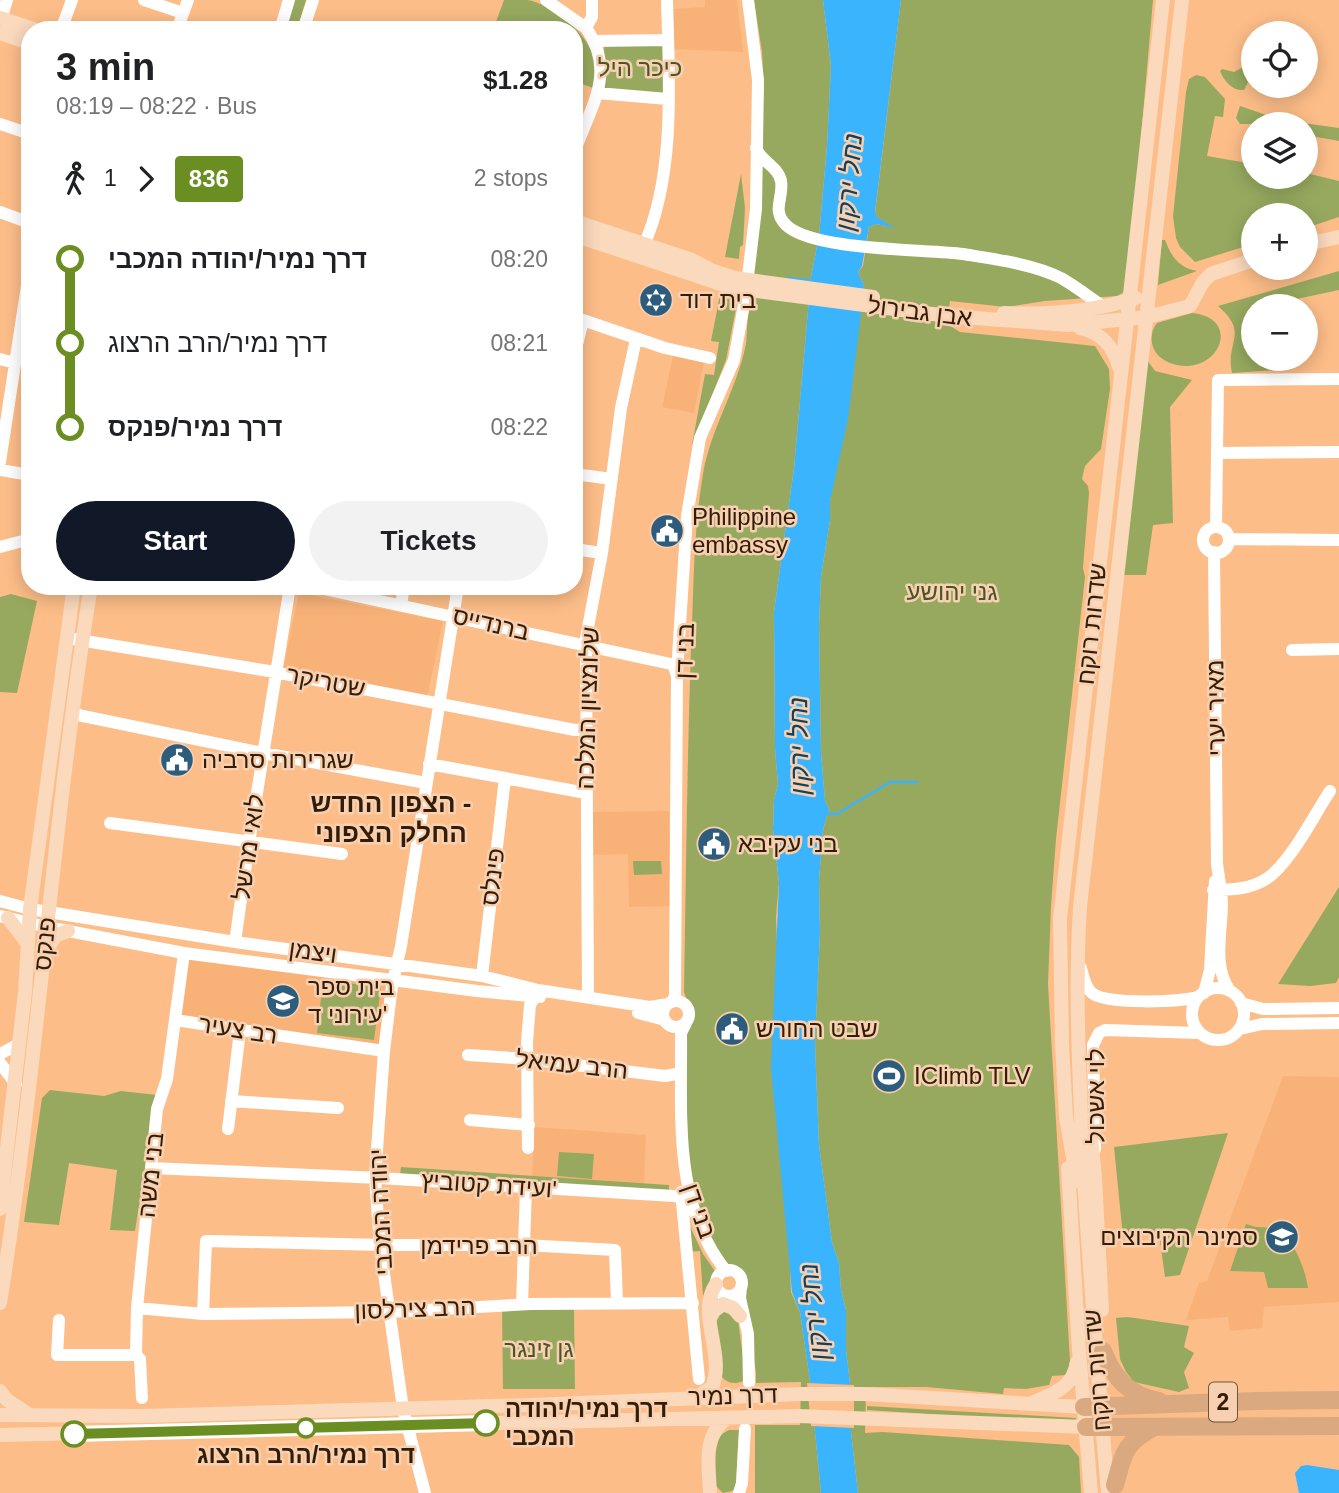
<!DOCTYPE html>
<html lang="en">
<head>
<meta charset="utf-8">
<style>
	:root { --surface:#fff; --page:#f2f2f2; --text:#202124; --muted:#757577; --accent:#111827 }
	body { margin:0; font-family:Helvetica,Heebo,sans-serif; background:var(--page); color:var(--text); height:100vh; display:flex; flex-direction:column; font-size:26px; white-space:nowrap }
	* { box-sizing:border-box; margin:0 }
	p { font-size:23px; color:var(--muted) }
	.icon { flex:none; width:38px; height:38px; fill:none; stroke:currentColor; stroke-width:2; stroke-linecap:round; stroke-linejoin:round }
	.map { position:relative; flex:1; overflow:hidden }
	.panel { position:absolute; left:21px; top:21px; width:562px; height:574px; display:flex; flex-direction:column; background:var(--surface); border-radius:28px; box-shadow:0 4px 18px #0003 }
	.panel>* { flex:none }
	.badge { padding:0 14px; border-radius:5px; font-size:24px; line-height:46px }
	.buttons { position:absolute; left:1241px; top:21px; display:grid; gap:14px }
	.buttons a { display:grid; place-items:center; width:77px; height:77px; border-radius:50%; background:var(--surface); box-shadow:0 4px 18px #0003; font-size:35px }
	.map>.badge { position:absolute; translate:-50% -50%; box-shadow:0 0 0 4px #fff }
	.legs { display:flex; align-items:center; gap:10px; height:77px; padding:0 35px; font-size:23px }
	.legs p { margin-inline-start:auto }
	.head { display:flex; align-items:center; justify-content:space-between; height:119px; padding:0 35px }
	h1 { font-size:38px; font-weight:700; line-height:52px }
	.button { display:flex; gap:14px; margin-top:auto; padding:14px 35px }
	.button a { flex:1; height:80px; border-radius:42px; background:var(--accent); color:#fff; font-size:28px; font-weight:700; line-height:80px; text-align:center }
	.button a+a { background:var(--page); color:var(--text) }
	ul { padding:0 35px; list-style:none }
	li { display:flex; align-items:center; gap:24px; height:84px; font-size:26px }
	li i { display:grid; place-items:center; width:10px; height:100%; margin:0 9px; background:currentColor }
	li i::after { content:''; width:18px; height:18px; margin:-9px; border:5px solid; border-radius:50%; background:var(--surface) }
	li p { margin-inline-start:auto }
	li:first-child i { background:linear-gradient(#0000 50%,currentColor 0) }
	li:last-child i { background:linear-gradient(currentColor 50%,#0000 0) }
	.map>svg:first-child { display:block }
	.built { fill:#f8b278 }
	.green { fill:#97a95f }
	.water { fill:#3bb4fe }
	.pier { fill:#fcbd88 }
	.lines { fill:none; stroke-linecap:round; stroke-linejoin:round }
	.stream { stroke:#3bb4fe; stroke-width:2.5 }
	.minor { stroke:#fff; stroke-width:12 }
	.major { stroke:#fad9bd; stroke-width:14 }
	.highway { stroke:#dba97f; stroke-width:18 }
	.line-1-casing { stroke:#fff; stroke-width:16 }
	.line-1 { stroke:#6b8e23; stroke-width:10 }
	.stop-1-dot { fill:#fff; stroke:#6b8e23; stroke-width:3.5 }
	.labels { text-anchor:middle; stroke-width:5; stroke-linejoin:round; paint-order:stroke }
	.shield { fill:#f7d0b1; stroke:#6e533a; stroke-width:2 }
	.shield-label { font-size:23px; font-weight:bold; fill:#341d07 }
	.park-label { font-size:24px; fill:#4b5626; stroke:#f7d0b1 }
	.poi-label { font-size:24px; fill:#341d07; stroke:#f7d0b1; text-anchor:start }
	.street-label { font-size:24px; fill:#341d07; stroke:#f7d0b1 }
	.stop-label { font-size:24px; font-weight:bold; fill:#341d07; stroke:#f7d0b1; text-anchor:start }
	.water-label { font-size:26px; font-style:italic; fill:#11415e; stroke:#f7d0b1 }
	.neighbourhood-label { font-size:26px; font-weight:bold; fill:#341d07; stroke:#f7d0b1 }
</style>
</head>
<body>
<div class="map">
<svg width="1339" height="1493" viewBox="0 0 1339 1493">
	<rect width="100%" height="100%" fill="#fcbd88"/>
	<!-- built -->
	<path class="built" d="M705,0H737L743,52L673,49V9L705,7Z
		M673,356L704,361L694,413L662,407Z
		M299,593L443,621L427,698L283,670Z
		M669,811L671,906L629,907L628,854L593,855L592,812Z
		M187,957L387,985L381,1046L179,1018Z
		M1283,1076L1339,1077V1302L1264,1307L1262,1328L1230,1331L1228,1317L1186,1320L1199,1283L1207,1281Z
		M535,1127L646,1135L644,1184L532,1176Z"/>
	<!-- green -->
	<path class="green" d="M293,0H306L297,30H283Z
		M504,0C512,0 520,0 527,0C550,3 586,32 593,55C596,66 594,77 593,88L574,81V30H493Z
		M754,0H823L831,66L827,146L819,236L811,277L794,468L774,612L775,749L778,784L774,800L773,829L779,883L776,917L791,1292L800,1312L810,1381L821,1493H755V1425H800L801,1382L756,1383V1372L743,1294L745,1281L742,1274L726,1264L706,1230L692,1183L688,1152L685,1033L692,1016L684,992C686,878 687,763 691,648C694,589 693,532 703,474C711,428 737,389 746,344L764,90L762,52Z
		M901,0H1153L1133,228L1124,292L1117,296L1045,301L1006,307L950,301L947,324L960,332L1095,346L1109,369L1110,389L1101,449L1085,466L1082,479L1088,486L1089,493L1083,568L1085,577L1056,839L1051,906L1048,984L1070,1361L1067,1375L1052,1376L1049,1385L1026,1389L1004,1388L1003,1394L926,1387H866L865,1433L882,1432L1069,1445L1079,1457L1081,1493H858L851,1432L850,1383L846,1350V1310L841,1290L839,1263L832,1242L819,1145L815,1043L820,932L819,880L823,830L829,808L825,801L821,752L819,625L821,577L830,520V501L864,286L858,272L863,266L869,227L876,224L892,227L877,217L875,213Z
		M1253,38V72L1244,90C1232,91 1224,81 1220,71L1222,69L1234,72L1245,66L1248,56L1244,46Z
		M604,44H665V95L605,90Z
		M1196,75L1205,77L1225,99L1223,117L1215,116L1207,156L1253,164V177H1306V173L1339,181V217L1306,228V215H1253V244L1195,262L1180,247L1176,238L1173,216L1186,92L1189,79Z
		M1240,106L1281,120L1339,128V141L1306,135V124H1240L1236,118Z
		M741,174L745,208L743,245L740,247L739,259L725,257Z
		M1162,240H1165C1171,256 1179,268 1197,271L1158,285Z
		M1339,271V290L1273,304V306H1253V359H1276L1277,370L1232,373C1225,341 1250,334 1218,306Z
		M720,295L738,298L726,360L692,445L705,374L714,375L719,342L711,341Z
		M1192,313C1245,318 1217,380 1170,363C1163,360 1157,356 1154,349C1150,341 1151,330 1157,323Z
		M1145,357L1155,371L1192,380L1170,407L1173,523L1153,525L1146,575H1122Z
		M11,594L37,601L17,693L0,692V597Z
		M633,861H661L662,874L634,875Z
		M1339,887V977L1336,983L1310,986L1278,984Z
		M323,980L381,987L374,1040L317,1033Z
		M50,1090L104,1096L121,1091L157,1095L135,1231L110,1230L117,1170L69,1163L59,1225L24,1222L42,1098Z
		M1228,1133L1180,1275L1165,1277L1159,1233L1123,1237L1114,1147Z
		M559,1152L594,1154L592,1179L557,1176Z
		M401,1167L669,1185V1194L400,1175Z
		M685,1216L703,1254L717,1274L703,1296L700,1251L688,1252Z
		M1246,1224L1256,1227L1280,1228C1295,1246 1304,1264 1308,1288H1268L1264,1272L1230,1271Z
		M724,1308L738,1320L743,1357V1381C735,1385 727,1383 722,1377L716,1323L720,1309Z
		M502,1309H574L575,1389H503Z
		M1128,1317L1189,1326L1184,1347L1194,1353L1184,1372L1189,1388L1179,1392L1134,1382L1126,1372L1120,1359L1116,1318Z
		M867,1406L1076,1418L1075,1423L867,1410Z
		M729,1430H739L736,1487L732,1491L723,1493L716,1486C715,1467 707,1439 729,1430Z"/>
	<!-- water -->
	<path class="water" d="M823,0H901L875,212L877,217L895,228L876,224L869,227L862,266L858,272L864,286L861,314L848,419L830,501V520L821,577L819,625L821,752L825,801L829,808L823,830L819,880L820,932L815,1043L819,1145L832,1242L839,1263L841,1290L846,1310V1350L850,1383L851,1432L858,1493H821L810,1381L800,1312L792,1292L771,1068L779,883L773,829L774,800L778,784L775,749L774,612L794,468L811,277L819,236L827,146L831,66Z
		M1307,1465L1339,1470V1493H1299L1295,1473L1301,1466Z"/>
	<!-- pier -->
	<path class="pier" d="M807,1383L854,1385V1428L811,1426Z"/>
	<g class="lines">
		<!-- stream -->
		<path class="stream" d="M789,278L813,281
			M824,813L837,814L890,782H917"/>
		<!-- minor -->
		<path class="minor" d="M144,0L183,13
			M546,0L586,28
			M1,19L7,0
			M61,30L72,0
			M177,30L188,0
			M280,30L289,0
			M303,30L313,0
			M595,41L668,40
			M597,93L668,99
			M0,124L30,134
			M756,148C761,162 778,166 781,181C784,198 771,210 786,225C813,251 923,249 963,254C994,259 1033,264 1061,278C1075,286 1088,296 1101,305
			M574,154C589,108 618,74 586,28L592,17V0
			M0,212L30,223
			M644,245C676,174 669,76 667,0
			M748,276L756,209L758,80L748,0
			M574,317L665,348L710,358
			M574,357L583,320
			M0,359L15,363
			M1218,453L1339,452
			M0,462L30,266
			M0,470L30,475
			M574,474L612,479
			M1216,527L1218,380L1339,379
			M1203 540a13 13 0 1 1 26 0a13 13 0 1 1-26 0Z
			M1229,539L1339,540
			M0,547L30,539
			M574,549L602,553
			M1214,552L1217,864C1219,877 1221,890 1222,903C1222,932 1212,966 1230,991
			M310,586L671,664L674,666L677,676
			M401,605L404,586
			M73,639L275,672L575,730L586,729
			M1292,650L1339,649
			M74,710L78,715L263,753L426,783
			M429,764L586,793
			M110,823L342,854
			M1213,890C1231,890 1251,889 1266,879C1290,864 1314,815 1330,791
			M0,901L30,909L235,942L482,976L538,990L650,1007L668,1004
			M0,916L47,927L184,953L477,991L540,997
			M235,942L249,843L290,586
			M1081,968C1083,976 1085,987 1092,993C1106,1005 1181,1002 1198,997
			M482,976L505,778
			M1192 1014a26 26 0 1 1 52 0a26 26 0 1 1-52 0Z
			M1204,993L1210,970L1215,881
			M588,997L586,638L602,553L621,408L636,339
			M663 1014a13 13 0 1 1 26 0a13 13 0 1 1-26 0Z
			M672,1002L675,996L677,672L687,516L700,438L734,360L745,299
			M1241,1003L1263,1009L1339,1008
			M638,1013L665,1020
			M175,1020L384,1051
			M686,1023L681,1033C682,1113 672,1204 726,1271
			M1240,1029L1262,1024L1339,1023
			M0,1054L19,1044
			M468,1055L527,1059L665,1076L676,1074
			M0,1063L16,1084
			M231,1101L338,1108
			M470,1120L529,1125
			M228,1129L240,1031
			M528,1148L527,1042L530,1005L537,993
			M1095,1149L1093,1045L1099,1033L1105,1030L1199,1033
			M151,1168L379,1178L674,1196L685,1199L695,1211
			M681,1192L699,1379
			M716 1283a13 13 0 1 1 26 0a13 13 0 1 1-26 0Z
			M741,1287L740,1298L748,1334L749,1383
			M522,1304L526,1188
			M137,1308L203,1314L389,1312L531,1304L693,1303
			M203,1314L206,1241L384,1245H524L615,1250L617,1302
			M59,1320L57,1355H136
			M142,1398L140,1359L136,1355L137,1308L157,1109L167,1079L184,953
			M425,1493L403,1409L380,1245L375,1178L384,1051L392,986L401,946L458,586
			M739,1493L742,1483L745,1429"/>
		<!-- major -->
		<path class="major" d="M0,18L36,30
			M0,33L30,43
			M574,221L692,260L713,271L735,278L873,297
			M574,235L733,288L948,316L1068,325L1147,317L1190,306L1203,282L1211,274L1253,260
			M1306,244L1339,237
			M1004,313C1047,315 1095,311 1136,298
			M1080,328C1102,333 1113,346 1119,367
			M8,918L28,944
			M47,950L55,936L68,931
			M1091,1138L1095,1177L1102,1310
			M1068,1168L1079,1350L1091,1493
			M1077,1181L1066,1117L1062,1044L1060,919L1163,0
			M0,1209L25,992L30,909L74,586
			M0,1303C38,1065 52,824 91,586
			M710,1318L714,1311L723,1304L733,1308L740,1316
			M0,1391L7,1400L30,1415
			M697,1397L712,1387C726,1355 696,1314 716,1284
			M1034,1402C1055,1393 1073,1387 1077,1362
			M0,1415L142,1416L531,1405L800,1394H864L1084,1407
			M0,1435L799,1416L1086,1427
			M710,1493C709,1465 702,1437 727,1418
			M1108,1493C1098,1376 1088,1259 1082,1142C1079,1063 1075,985 1080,907L1182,0"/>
		<!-- highway -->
		<path class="highway" d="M1103,1351C1114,1379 1129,1395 1159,1401
			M1084,1407L1256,1401L1339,1400
			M1086,1427L1339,1426
			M1115,1485C1124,1453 1123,1444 1154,1427"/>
	</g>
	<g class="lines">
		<!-- line-1 casing -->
		<g class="line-1-casing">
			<path id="line-1" d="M74,1434L486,1423"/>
		</g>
		<!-- line-1 -->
		<use href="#line-1" class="line-1"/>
	</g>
	<!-- icons -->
	<defs>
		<g id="synagogue-disc" transform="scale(1.75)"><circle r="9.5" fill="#2e5c7c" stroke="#f7d0b1"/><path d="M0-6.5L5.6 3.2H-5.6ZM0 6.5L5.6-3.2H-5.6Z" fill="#fff"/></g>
		<g id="civic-disc" transform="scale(1.75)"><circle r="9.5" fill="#2e5c7c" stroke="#f7d0b1"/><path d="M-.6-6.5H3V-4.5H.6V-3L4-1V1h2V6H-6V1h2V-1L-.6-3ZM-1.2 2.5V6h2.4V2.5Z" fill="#fff"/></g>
		<g id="school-disc" transform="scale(1.75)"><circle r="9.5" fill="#2e5c7c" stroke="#f7d0b1"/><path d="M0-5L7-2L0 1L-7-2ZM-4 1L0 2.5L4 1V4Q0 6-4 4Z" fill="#fff"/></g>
		<g id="stadium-disc" transform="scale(1.75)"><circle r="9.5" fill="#2e5c7c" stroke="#f7d0b1"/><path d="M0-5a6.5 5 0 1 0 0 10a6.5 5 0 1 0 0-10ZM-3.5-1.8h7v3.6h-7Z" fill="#fff"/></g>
		<g id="university-disc" transform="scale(1.75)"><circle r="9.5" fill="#2e5c7c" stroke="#f7d0b1"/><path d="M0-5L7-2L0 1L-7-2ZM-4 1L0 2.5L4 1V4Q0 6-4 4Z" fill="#fff"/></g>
	</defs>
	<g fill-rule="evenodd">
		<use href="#synagogue-disc" x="656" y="300"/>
		<use href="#civic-disc" x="667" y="531"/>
		<use href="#civic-disc" x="177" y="760"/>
		<use href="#civic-disc" x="714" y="844"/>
		<use href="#school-disc" x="283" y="1001"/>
		<use href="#civic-disc" x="732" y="1029"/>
		<use href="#stadium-disc" x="889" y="1076"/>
		<use href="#university-disc" x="1282" y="1237"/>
	</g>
	<!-- markers -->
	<g class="stop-1-dot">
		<circle cx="486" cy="1423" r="12"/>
		<circle cx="306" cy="1428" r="9"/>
		<circle cx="74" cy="1434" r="12"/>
	</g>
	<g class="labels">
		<!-- shield labels -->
		<rect class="shield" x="1209" y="1382.5" width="28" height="39" rx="5"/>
		<g class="shield-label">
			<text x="1223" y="1410">2</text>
		</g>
		<!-- park labels -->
		<g class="park-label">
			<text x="640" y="76">כיכר היל</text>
			<text x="952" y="600">גני יהושע</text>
			<text x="539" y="1357">גן זינגר</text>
		</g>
		<!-- poi labels -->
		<g class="poi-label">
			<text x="680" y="308">בית דוד</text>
			<text x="692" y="525">Philippine<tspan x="692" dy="28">embassy</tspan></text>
			<text x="202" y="768">שגרירות סרביה</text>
			<text x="738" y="852">בני עקיבא</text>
			<text x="308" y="995">בית ספר<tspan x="308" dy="28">עירוני ד'</tspan></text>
			<text x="756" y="1037">שבט החורש</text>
			<text x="914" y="1084">IClimb TLV</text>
			<text x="1258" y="1245" text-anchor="end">סמינר הקיבוצים</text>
		</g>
		<!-- street labels -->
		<g class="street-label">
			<text transform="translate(920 312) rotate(7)" y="8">אבן גבירול</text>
			<text transform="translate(491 624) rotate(13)" y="8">ברנדייס</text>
			<text transform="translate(1092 624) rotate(-84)" y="8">שדרות רוקח</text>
			<text transform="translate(685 651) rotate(-88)" y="8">בני דן</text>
			<text transform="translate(326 682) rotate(11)" y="8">שטריקר</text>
			<text transform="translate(588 708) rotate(-88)" y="8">שלומציון המלכה</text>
			<text transform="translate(1216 708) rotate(-91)" y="8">מאיר יערי</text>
			<text transform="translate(249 847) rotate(-82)" y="8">לואי מרשל</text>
			<text transform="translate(493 877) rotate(-83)" y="8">פינלס</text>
			<text transform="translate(45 944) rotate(-84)" y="8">פנקס</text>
			<text transform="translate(313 952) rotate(8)" y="8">ויצמן</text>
			<text transform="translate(238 1030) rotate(9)" y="8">רב צעיר</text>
			<text transform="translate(572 1065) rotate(6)" y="8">הרב עמיאל</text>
			<text transform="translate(1096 1096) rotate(-90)" y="8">לוי אשכול</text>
			<text transform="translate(151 1175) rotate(-84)" y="8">בני משה</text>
			<text transform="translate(489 1185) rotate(4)" y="8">ועידת קטוביץ'</text>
			<text transform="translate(699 1211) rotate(71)" y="8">בני דן</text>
			<text transform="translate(381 1212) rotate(-93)" y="8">יהודה המכבי</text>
			<text x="479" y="1254">הרב פרידמן</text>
			<text transform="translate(415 1309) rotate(-2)" y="8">הרב צירלסון</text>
			<text transform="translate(1097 1370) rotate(-95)" y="8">שדרות רוקח</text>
			<text transform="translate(733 1396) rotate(-2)" y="8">דרך נמיר</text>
		</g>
		<!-- stop labels -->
		<g class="stop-label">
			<text x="505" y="1417">דרך נמיר/יהודה<tspan x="505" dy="28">המכבי</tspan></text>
			<text x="306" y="1463" text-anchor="middle">דרך נמיר/הרב הרצוג</text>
		</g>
		<!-- water labels -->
		<g class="water-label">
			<text transform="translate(849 182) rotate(-85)" y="9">נחל ירקון</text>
			<text transform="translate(799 746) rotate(-91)" y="9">נחל ירקון</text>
			<text transform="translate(814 1312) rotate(-97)" y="9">נחל ירקון</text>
		</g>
		<!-- neighbourhood labels -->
		<g class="neighbourhood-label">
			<text x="391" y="812">הצפון החדש -<tspan x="391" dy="30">החלק הצפוני</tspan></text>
		</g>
	</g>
</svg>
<div class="buttons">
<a><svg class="icon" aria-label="locate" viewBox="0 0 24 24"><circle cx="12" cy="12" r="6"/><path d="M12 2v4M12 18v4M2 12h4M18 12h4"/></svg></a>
<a><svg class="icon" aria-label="layers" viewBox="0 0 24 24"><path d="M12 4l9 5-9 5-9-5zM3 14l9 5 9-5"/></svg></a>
<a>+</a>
<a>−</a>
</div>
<section class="panel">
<div class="head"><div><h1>3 min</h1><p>08:19 – 08:22 · Bus</p></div><b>$1.28</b></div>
<div class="legs"><svg class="icon" aria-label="walk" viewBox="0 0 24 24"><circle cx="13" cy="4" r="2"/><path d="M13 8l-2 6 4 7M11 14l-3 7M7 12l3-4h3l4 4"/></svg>1<svg class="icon" aria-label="forward" viewBox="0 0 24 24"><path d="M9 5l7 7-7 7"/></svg><b class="badge" style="background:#6b8e23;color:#fff">836</b><p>2 stops</p></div>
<ul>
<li><i style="color:#6b8e23"></i><b>דרך נמיר/יהודה המכבי</b><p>08:20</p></li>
<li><i style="color:#6b8e23"></i><span>דרך נמיר/הרב הרצוג</span><p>08:21</p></li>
<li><i style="color:#6b8e23"></i><b>דרך נמיר/פנקס</b><p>08:22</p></li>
</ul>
<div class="button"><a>Start</a><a>Tickets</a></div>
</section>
</div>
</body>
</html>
